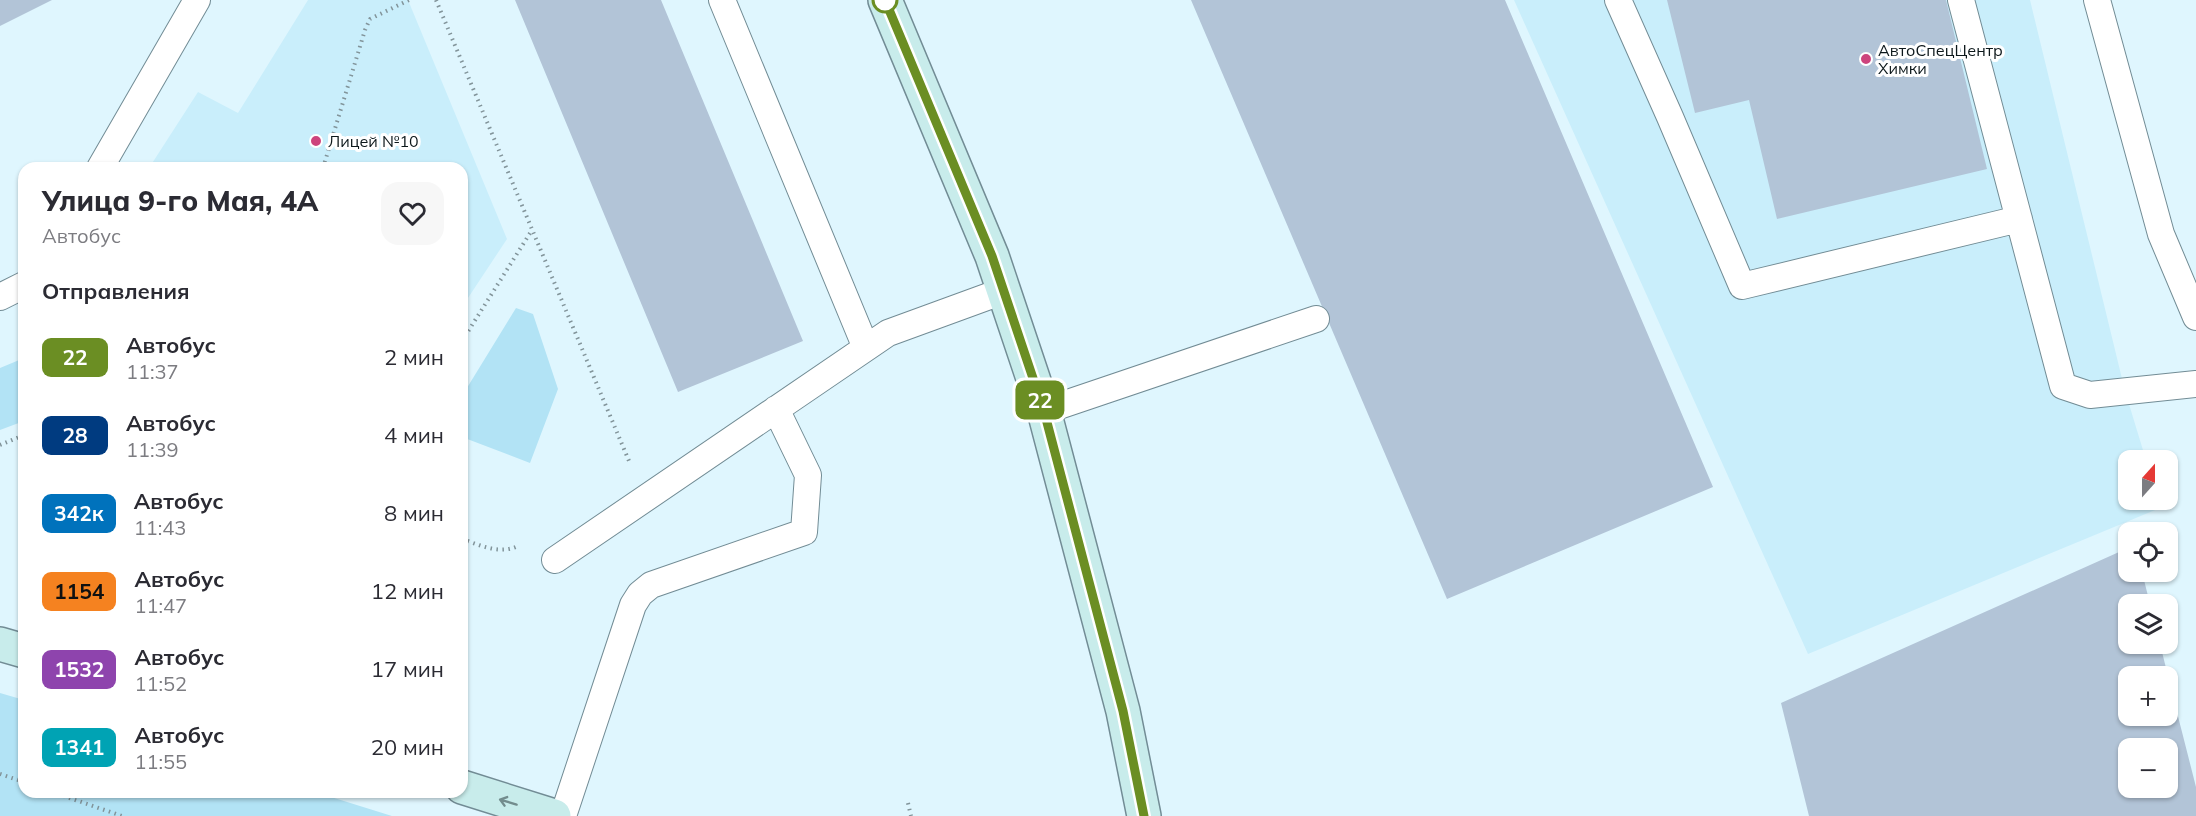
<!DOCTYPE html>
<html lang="ru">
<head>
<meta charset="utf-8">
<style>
	:root { --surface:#fff; --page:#f7f7f7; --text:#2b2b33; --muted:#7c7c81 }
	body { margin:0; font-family:Mulish,sans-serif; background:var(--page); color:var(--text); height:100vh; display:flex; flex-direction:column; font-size:22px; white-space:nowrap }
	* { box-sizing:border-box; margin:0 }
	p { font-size:20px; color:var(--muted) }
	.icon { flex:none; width:33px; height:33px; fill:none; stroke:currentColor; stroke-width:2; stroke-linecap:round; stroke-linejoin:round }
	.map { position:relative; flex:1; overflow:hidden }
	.drawer { position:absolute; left:18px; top:162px; width:450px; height:636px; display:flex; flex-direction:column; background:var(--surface); border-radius:18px; box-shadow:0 2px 4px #0004 }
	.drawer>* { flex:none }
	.badge { padding:0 12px; border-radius:9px; font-size:21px; line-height:39px }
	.needle { width:39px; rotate:21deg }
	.controls { position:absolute; left:2118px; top:450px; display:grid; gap:12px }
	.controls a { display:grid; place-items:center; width:60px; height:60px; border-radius:12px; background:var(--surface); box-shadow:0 2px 4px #0004; font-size:30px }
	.map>.badge { position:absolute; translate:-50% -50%; box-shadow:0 0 0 3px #fff }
	h2 { padding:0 24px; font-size:22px; line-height:54px }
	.round { display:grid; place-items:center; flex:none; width:63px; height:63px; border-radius:18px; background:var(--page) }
	.summary { display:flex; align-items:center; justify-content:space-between; height:102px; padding:0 24px }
	h1 { font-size:28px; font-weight:800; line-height:45px }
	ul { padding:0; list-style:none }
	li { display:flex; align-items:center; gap:18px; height:78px; padding:0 24px }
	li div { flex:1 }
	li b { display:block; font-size:22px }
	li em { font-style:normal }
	li .badge { min-width:66px; font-weight:700; text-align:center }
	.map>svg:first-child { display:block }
	.built { fill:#c9eefb }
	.green { fill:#b2e3f5 }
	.building { fill:#b2c4d7; fill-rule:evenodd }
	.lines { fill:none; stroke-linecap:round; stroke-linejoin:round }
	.lane-casing { stroke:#728c95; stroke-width:28 }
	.secondary-casing { stroke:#728c95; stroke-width:36 }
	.path { stroke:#82949a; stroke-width:4; stroke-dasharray:1.5 4.5; stroke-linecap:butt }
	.lane { stroke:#fff; stroke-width:26 }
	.secondary { stroke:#c8eceb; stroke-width:33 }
	.oneway { stroke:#738c8d }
	.line-casing { stroke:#fff; stroke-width:14 }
	.line { stroke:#6b8e23; stroke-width:9 }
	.stop-dot { fill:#fff; stroke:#6b8e23; stroke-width:3 }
	.poi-dot { fill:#cd447d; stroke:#fff; stroke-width:2 }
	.labels { text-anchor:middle; stroke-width:6; stroke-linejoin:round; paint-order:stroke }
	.poi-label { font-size:16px; fill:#0c171a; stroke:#fff; text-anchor:start }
</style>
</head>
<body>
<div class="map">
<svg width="2196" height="816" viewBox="0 0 2196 816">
	<rect width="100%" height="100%" fill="#dff6fe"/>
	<!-- built -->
	<path class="built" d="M308,0H408L507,239L462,307V168H149L198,92L238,113Z
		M1514,0H2030L2125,391L2146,460H2128V500H2157L2160,508L1808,654Z"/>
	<!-- green -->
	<path class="green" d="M516,308L533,314L558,389L530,463L462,437V396Z
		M24,358V421L0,430V368Z
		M0,693L24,700V792H315L392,816H0Z"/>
	<!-- building -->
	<path class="building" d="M0,0H52L0,26Z
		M515,0H661L803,341L678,392Z
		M1191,0H1505L1713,487L1447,599Z
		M1667,0H1946L1987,169L1777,219L1749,100L1695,113Z
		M2128,548V572H2142L2150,604H2128V644H2160L2168,676H2128V716H2168V677L2196,787V816H1809L1781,703ZM2128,748H2168V788H2128Z"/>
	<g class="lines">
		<!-- lane casing -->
		<g class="lane-casing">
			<path id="lane" d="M722,0L866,348
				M1618,0L1670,117L1742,286L2019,219
				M1961,0L2063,386L2090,395L2196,384
				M2097,0L2161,234L2196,317
				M100,168L197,0
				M0,297L24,285
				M1044,411L1316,319
				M555,560L888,333L1003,291
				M563,816L633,605L640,594L651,585L804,532L808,475L776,409"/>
		</g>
		<!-- secondary casing -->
		<g class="secondary-casing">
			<path id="secondary" d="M885,0L992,256L1044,411L1123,711L1144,816
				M0,644L24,651
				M462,787L554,816"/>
		</g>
		<!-- path -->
		<path class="path" d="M436,0L629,461
			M323,168L365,30L370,19L409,0
			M462,341L532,230
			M0,445L24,435
			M462,539C480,545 499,555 518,546
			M0,774L24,782
			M52,792L122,816
			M908,803L911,816"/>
		<!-- lane -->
		<use href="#lane" class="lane"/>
		<!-- secondary -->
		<use href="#secondary" class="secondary"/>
	</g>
	<!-- one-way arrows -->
	<defs><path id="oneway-shaft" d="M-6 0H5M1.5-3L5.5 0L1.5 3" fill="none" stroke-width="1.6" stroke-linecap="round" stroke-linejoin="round" transform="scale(1.5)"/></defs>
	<use class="oneway" href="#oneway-shaft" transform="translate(508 802) rotate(-163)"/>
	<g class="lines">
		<!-- line casing -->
		<g class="line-casing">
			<path id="line" d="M885,0L992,256L1044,411L1123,711L1144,816"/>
		</g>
		<!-- line -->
		<use href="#line" class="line"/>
	</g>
	<!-- markers -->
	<circle class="stop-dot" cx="885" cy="0" r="12"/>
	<g class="poi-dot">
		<circle cx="1866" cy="59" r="6"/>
		<circle cx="316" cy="141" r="6"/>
	</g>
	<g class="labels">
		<!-- poi labels -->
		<g class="poi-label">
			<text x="1878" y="56">АвтоСпецЦентр<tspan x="1878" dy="18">Химки</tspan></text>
			<text x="328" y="147">Лицей №10</text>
		</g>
	</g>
</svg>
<div class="controls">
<a><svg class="needle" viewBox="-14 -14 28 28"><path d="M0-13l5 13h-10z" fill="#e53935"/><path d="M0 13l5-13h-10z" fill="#7c7c81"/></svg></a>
<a><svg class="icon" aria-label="locate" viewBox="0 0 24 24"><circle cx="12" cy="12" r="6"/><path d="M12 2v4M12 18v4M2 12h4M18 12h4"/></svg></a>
<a><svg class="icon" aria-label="layers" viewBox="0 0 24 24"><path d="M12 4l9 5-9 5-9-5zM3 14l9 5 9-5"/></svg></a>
<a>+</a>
<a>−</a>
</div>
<b class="badge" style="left:1040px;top:400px;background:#6b8e23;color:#fff">22</b>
<section class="drawer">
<div class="summary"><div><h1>Улица 9-го Мая, 4А</h1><p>Автобус</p></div><a class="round"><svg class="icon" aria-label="heart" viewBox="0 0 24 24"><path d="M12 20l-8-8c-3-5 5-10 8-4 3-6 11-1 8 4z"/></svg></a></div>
<h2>Отправления</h2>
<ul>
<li><span class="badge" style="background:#6b8e23;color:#fff">22</span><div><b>Автобус</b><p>11:37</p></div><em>2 мин</em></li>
<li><span class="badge" style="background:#003b80;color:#fff">28</span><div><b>Автобус</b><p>11:39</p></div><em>4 мин</em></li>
<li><span class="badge" style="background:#0072bc;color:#fff">342к</span><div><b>Автобус</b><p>11:43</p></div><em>8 мин</em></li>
<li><span class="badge" style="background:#f58220;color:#111">1154</span><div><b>Автобус</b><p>11:47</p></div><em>12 мин</em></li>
<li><span class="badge" style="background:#8e44ad;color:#fff">1532</span><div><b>Автобус</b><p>11:52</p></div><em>17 мин</em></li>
<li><span class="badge" style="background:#00a3b4;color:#fff">1341</span><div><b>Автобус</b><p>11:55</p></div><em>20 мин</em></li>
</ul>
</section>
</div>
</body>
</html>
